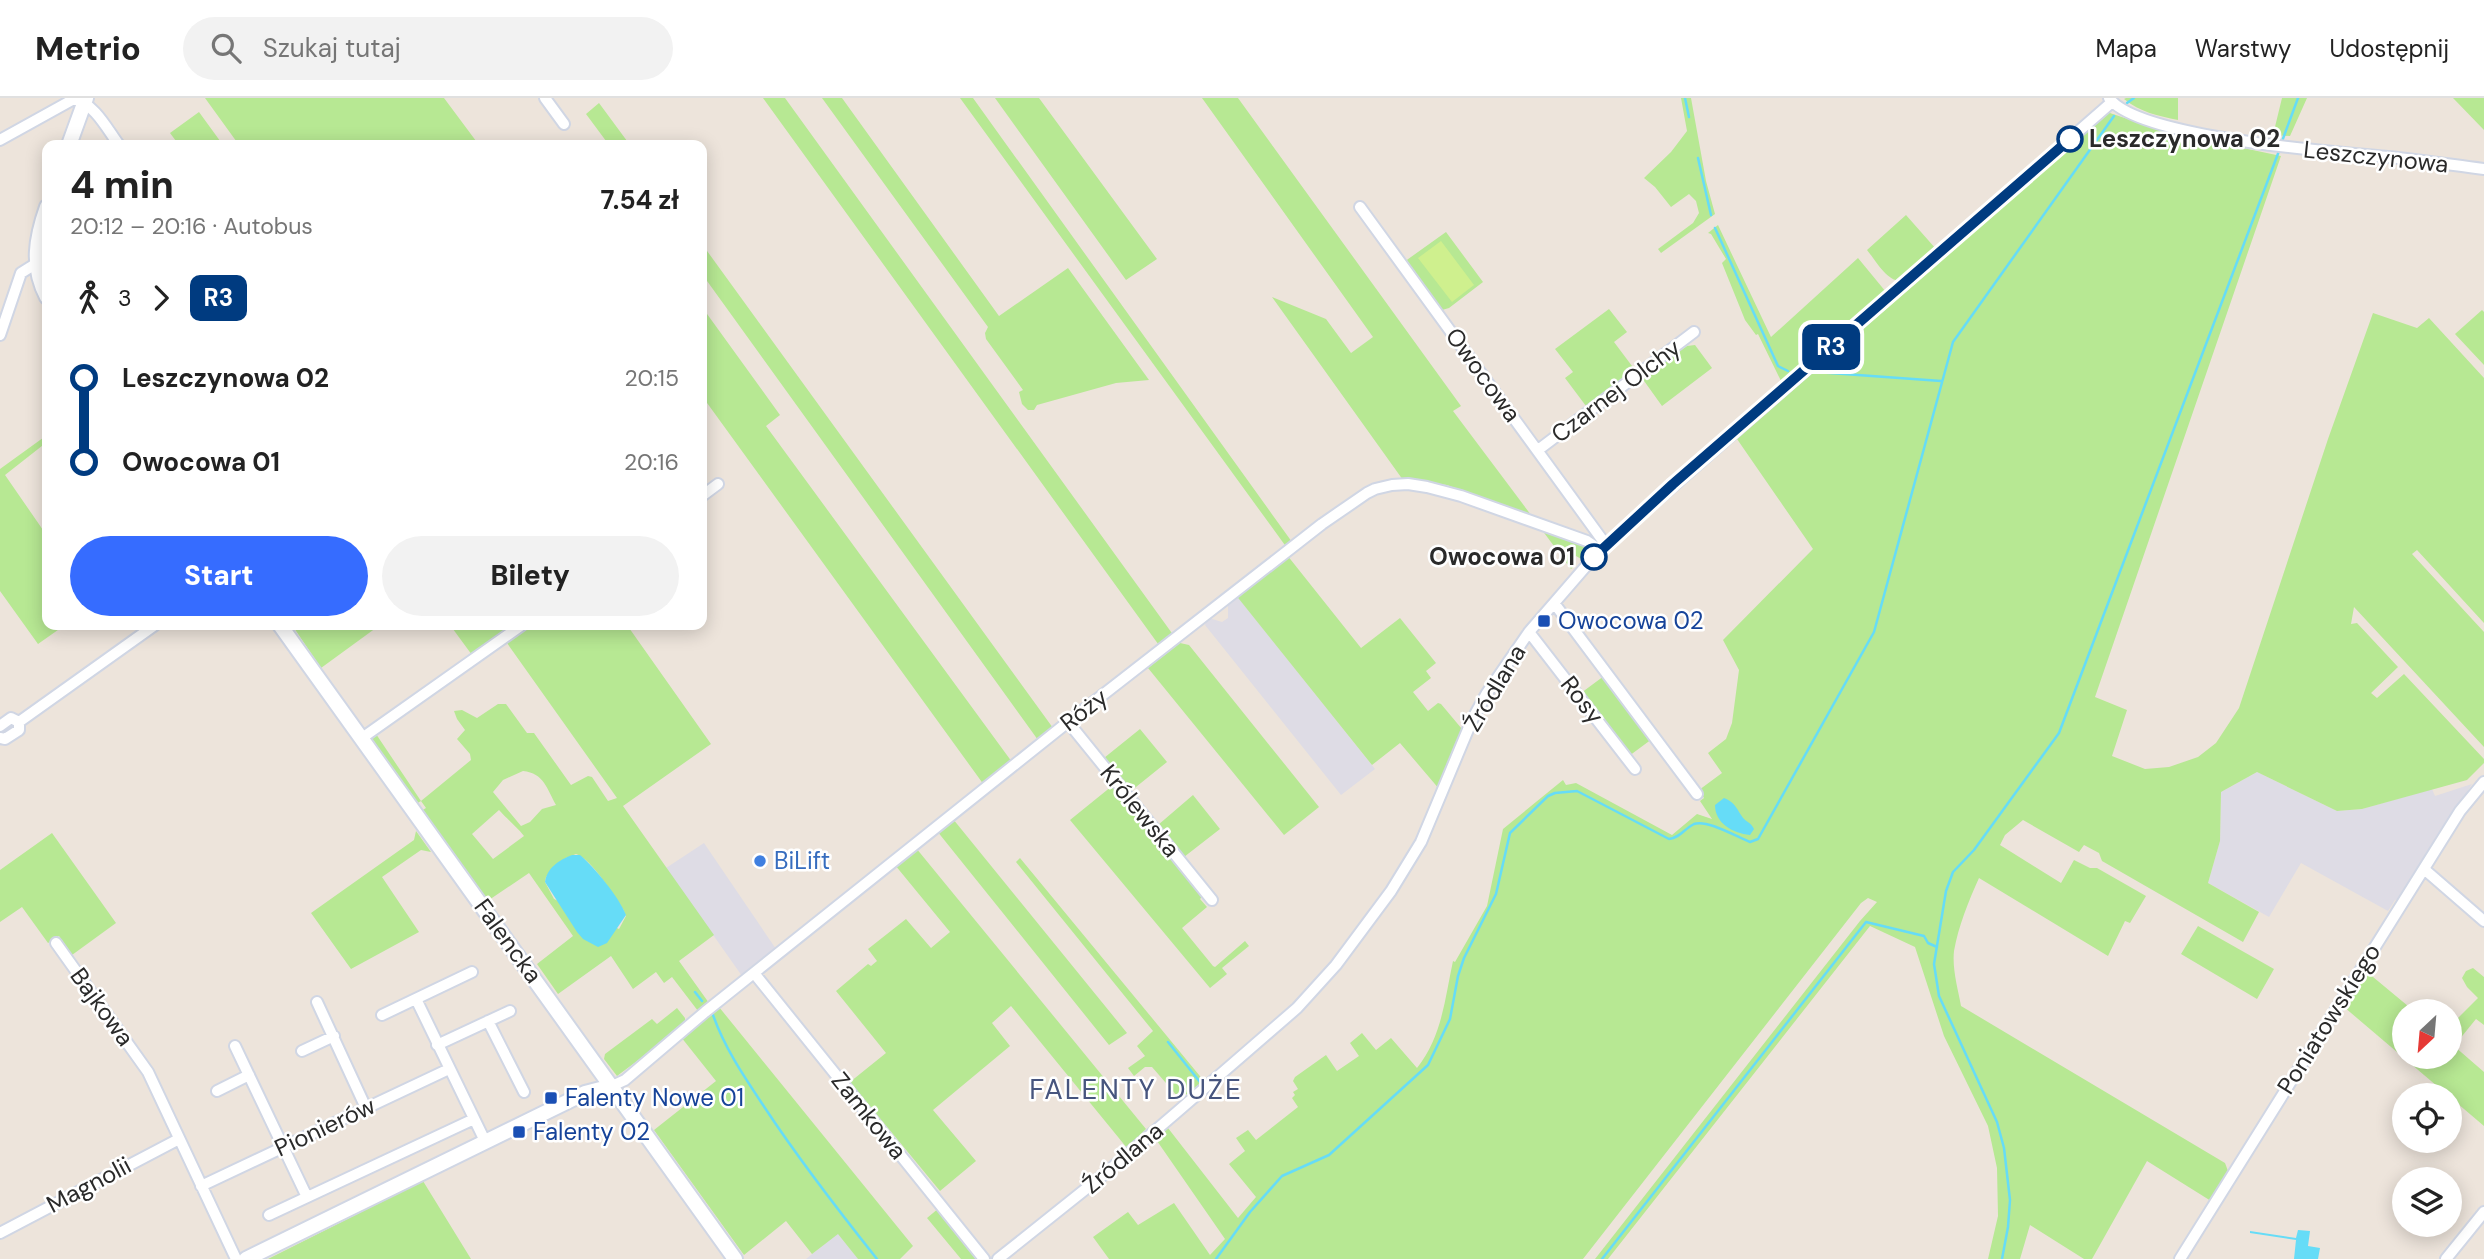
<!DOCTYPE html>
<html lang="pl">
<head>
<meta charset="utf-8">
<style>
	:root { --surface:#fff; --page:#f2f2f2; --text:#222; --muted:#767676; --line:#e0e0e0; --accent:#366cff }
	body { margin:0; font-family:"DM Sans",sans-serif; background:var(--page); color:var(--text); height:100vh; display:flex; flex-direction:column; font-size:26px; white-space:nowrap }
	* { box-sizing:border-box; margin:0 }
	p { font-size:23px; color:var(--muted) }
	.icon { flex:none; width:38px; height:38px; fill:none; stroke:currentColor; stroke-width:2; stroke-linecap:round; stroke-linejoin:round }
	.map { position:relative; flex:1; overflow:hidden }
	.side { position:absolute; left:42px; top:42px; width:665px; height:490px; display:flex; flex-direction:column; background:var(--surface); border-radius:14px; box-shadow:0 4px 18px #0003 }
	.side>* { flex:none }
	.badge { padding:0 14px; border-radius:10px; font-size:24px; line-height:46px }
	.needle { width:46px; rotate:206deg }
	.fabs { position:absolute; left:2392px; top:901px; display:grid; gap:14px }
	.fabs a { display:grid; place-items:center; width:70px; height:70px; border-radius:50%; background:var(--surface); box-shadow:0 4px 18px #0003; font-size:35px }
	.map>.badge { position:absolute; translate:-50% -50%; box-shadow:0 0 0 4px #fff }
	.legs { display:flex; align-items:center; gap:10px; height:77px; padding:0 28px; font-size:23px }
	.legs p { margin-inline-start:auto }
	.summary { display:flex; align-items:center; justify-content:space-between; height:119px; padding:0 28px }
	h1 { font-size:38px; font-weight:800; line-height:52px }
	.primary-button { display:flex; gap:14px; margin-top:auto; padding:14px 28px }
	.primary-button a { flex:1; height:80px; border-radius:42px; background:var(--accent); color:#fff; font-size:28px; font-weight:800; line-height:80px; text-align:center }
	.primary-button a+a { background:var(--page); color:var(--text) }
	ul { padding:0 28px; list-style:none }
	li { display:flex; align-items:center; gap:24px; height:84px; font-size:26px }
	li i { display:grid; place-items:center; width:10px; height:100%; margin:0 9px; background:currentColor }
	li i::after { content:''; width:18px; height:18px; margin:-9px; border:5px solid; border-radius:50%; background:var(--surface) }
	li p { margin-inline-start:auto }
	li:first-child i { background:linear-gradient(#0000 50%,currentColor 0) }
	li:last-child i { background:linear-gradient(currentColor 50%,#0000 0) }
	header { display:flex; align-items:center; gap:42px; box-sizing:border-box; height:98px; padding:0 35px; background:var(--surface); border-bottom:2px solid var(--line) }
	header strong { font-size:33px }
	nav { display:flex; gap:38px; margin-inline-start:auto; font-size:24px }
	.search { width:490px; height:63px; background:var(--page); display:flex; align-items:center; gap:18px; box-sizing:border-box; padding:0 24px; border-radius:38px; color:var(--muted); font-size:26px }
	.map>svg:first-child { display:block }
	.industrial { fill:#dedce5 }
	.green { fill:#b7e893; fill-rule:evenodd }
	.pitch { fill:#cff08e }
	.water { fill:#66dcf7 }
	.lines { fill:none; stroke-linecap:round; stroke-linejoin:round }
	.stream { stroke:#66dcf7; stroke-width:2.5 }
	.minor-casing { stroke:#d0d6e4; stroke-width:14 }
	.tertiary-casing { stroke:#d0d6e4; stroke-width:18 }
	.minor { stroke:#fff; stroke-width:10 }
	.tertiary { stroke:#fff; stroke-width:14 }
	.line-1-casing { stroke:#fff; stroke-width:16 }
	.line-1 { stroke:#003b80; stroke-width:10 }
	.stop-1-dot { fill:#fff; stroke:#003b80; stroke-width:3.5 }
	.transit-dot { fill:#1a4fb4; stroke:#fff; stroke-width:2.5 }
	.shop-dot { fill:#3f7fe0; stroke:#fff; stroke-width:2.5 }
	.labels { text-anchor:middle; stroke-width:5; stroke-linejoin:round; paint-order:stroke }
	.stop-label { font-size:24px; font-weight:bold; fill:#2a2a2a; stroke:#fff; text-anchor:start }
	.street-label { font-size:24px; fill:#2a2a2a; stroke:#fff }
	.transit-label { font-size:24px; fill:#164399; stroke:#fff; text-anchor:start }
	.shop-label { font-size:24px; fill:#366cbe; stroke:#fff; text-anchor:start }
	.quarter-label { font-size:28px; letter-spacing:2px; fill:#47557e; stroke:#fff }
</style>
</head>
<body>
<header>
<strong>Metrio</strong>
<div class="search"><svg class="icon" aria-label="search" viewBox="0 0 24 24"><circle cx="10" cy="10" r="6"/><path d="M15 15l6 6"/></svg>Szukaj tutaj</div>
<nav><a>Mapa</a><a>Warstwy</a><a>Udostępnij</a></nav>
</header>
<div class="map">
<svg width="2484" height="1161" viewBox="0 0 2484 1161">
	<rect width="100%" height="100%" fill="#ede4db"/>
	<!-- industrial -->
	<path class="industrial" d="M1237,498L1375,671L1341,697L1205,527L1209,520L1222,524L1228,520V505Z
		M2257,674L2337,713L2362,711L2432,691L2435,698L2472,686L2399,801L2395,802L2388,813L2301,765L2269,819L2208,785L2220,743L2221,694Z
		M704,745L776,851L742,878L666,770Z
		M838,1135L858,1161H806Z"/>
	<!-- green -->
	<path class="green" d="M205,0H444L479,47H239Z
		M763,0H785L1174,538L1161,550Z
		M822,0H842L999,218L1068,170L1149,282L1116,285L1037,307L1034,312H1028L1022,306L1019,294L1023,292L986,241L985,235L988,229Z
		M960,0H973L1292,444L1287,450Z
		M995,0H1039L1157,161L1126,182Z
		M1202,0H1238L1461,308L1453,313L1534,421L1447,387L1403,382L1272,199L1326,221L1351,255L1373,239Z
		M1681,0H1691L1706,83L1715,116L1661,155L1658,151L1693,125L1699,115L1696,103L1689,96L1671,109L1655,89L1644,80L1671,54L1687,33Z
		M2126,0H2178V22C2158,18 2140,14 2124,1Z
		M2282,0H2307L2290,38L2273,37Z
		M2453,0H2484V32Z
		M599,5L630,47H609L586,16Z
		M199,14L223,47H179L170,35Z
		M2107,14L2163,33L2281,58L2095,599L2127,612L2112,658L2145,671L2169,669L2198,659L2216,645L2239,610L2328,341L2373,215L2417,230L2429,220L2484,280V525L2417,452L2412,456L2484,534V649L2354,509L2351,526L2357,525L2398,569L2371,595L2377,600L2404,576L2484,661V665L2467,682L2362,711L2337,713L2257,674L2221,694L2220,743L2208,785L2259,814L2243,844L2102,763L2099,755L2084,747L2079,754L2023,722L2005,737L2000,747L2061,785L2074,762L2090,770H2097L2146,798L2130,825L2125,823L2108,858L1979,780C1969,802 1958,829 1954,853C1952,871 1958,891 1961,908L2225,1065L2228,1073L2211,1103L2147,1063L2092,1161H2084L2030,1127L2020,1161H1988L1998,1118L1997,1070L1988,1028L1944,938L1915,849L1870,828L1608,1161H1595L1860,823L1877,804L1868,800L1861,805L1583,1161H1109L1093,1139L1128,1114L1138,1127L1174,1105L1210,1157L1225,1141L1155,1040L1168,1030L1238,1120L1256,1099L1229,1066L1245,1053L1236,1040L1248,1032L1256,1042L1298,1009L1292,1000L1295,997L1293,994L1298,991L1293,983L1295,979L1326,957L1337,973L1359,958L1350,945L1362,935L1376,952L1391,940L1417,970C1442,939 1445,900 1453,863L1455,864L1487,808L1503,731L1563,682L1566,687L1576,685L1672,737L1697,716L1712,721L1700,703L1704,700L1699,692L1722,675L1708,655L1726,641L1732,625L1739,572L1723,542L1813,451L1737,341Z
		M1906,117L1936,151L1900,183C1886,182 1876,163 1867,152Z
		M1718,127L1771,239L1858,160L1886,194L1844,234L1839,231L1782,285L1758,236L1756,237L1745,222L1722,165L1726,161L1711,136L1708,135Z
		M1446,134L1483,184L1449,210L1442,212L1404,164Z
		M702,146L1053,630L1038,642L702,176Z
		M702,209L780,317L766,328L1012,664L984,687L702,298Z
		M1609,211L1627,234L1614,244L1635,272L1586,308L1565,280L1573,274L1555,251Z
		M2482,212L2484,214V267L2455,236Z
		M1695,247L1712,270L1662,308L1642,280L1687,248Z
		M47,337V344L5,377L43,432L47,447V527H65L38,546L0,493V371Z
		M1542,432L1587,447L1591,452L1583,462L1576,458L1572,462L1576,466L1571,471Z
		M1287,457L1361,550L1400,520L1436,565L1426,573L1431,580L1413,594L1428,613L1438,605L1441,606L1462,631L1449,661L1440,692L1400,645L1372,667L1235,496Z
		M292,527H380L321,570Z
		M450,527H513L472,557Z
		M532,527H627L711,646L623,708L714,837L679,863L709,905L698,913L672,879L664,885L656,874L633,891L611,858L558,896L537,866L573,838L529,775L486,804L421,713L426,710L421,703L416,706L369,641L376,636L421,703L471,662L470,656L457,641L465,632L457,621L454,613L462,612L477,620L498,606H506L527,635H534L571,687L588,678L592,679L608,703L617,700L507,545ZM523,673C544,675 547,691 556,707L542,711L530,724L521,728L493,694L503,682ZM499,712C508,722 516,728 524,738L493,761L472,736ZM576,756C592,761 613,797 623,811L626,818L619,831L554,801L545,784L546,779L566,760Z
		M1180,545L1189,547L1319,709L1284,737L1148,570Z
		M1604,578L1652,641L1629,658L1581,595Z
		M1140,631L1167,664L1131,693L1104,660Z
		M1112,688L1202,799L1200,801L1207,809L1182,830L1213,868L1215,869L1245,843L1249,848L1222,870L1227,876L1210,890L1070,722Z
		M1193,697L1220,731L1184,759L1158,727Z
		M953,721L1127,935L1109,947L937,733Z
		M416,733L431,754L421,752L382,779L419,834L351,871L311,815L414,742Z
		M52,735L116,825L72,857L59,838L48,845L22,809L0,824V772Z
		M916,750L1146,1031L1127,1050L1011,908L992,925L1010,948L933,1012L976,1063L940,1093L850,984L886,955L836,893L868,866L871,868L877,863L868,851L906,821L931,850L950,834L895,767Z
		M1020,760L1204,983L1188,997L1185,996L1179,1000L1152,969H1145L1134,978L1128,970L1145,958L1137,948L1153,933L1016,764Z
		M2198,828L2274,871L2257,901L2181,856Z
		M2473,870L2484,879V927L2476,921L2454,948L2484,974V1028L2344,909L2367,874L2414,913L2404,914V959H2450V928L2478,900L2467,889L2462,880L2466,873Z
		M719,909L913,1148L900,1161H858L838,1136L812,1156L786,1123L744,1157L654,1032L716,983L681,939Z
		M677,910L685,920V927L617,978L604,961L605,956L652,921L657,926Z
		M423,1083L471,1161H268Z
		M939,1110L981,1161H961L927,1120Z"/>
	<!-- pitch -->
	<path class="pitch" d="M1441,143L1474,187L1452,204L1418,160Z"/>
	<!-- water -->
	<path class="water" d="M1724,700C1734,704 1736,709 1741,717C1745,724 1751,724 1754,731L1750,737C1732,735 1715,725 1715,707Z
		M572,757H580C595,770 619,799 626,817L607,845L598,849L583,841L577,834L545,784C547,770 559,762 572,757Z
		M2298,1132L2310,1133L2308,1148L2320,1150L2318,1161H2294L2296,1142L2250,1135V1133L2296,1140Z"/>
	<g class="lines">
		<!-- stream -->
		<path class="stream" d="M1685,0L1689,19
			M2127,5L2134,0
			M2281,46L2298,0
			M1698,60L1711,117
			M1715,130L1778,268L1788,273
			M1816,274L1941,283
			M695,894L702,903
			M713,917C725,951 745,980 765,1010C800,1063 838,1112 877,1161
			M1168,944L1200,984
			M1216,1161L1250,1114L1282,1078L1329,1057L1428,967L1450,921L1458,878L1464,860L1496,796L1510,735L1548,698L1555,695L1577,693L1669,741C1680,740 1684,731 1694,726C1707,721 1737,739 1750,744L1758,741L1874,534L1953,244L2114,18
			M1602,1161L1866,824L1924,838L1928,845L1937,849
			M2002,1161L2008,1129L2010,1102L2004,1050L1997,1024L1939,898L1934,866L1946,793L1953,774L1974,752L2059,635L2279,53"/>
		<!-- minor casing -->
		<g class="minor-casing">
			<path id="minor" d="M545,0L564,26
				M2109,0C2138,40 2335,54 2388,59C2420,62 2452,67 2484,71
				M0,42L74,1C95,6 107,31 119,47
				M1360,109L1606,447
				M0,237L21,175L37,165
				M1538,352L1694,234
				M702,398L718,386
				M1554,505L1697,696
				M1529,534L1635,671
				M1068,624L1212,802
				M0,628L11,620L19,624
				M0,640L5,641L19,632V624L155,527
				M362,640L522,527
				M2424,771L2484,823
				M56,845L148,974L236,1161
				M754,875L984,1161
				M416,901L485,1043
				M317,904L366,1010
				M382,917L472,874
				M488,923L524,994
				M437,947L510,913
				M235,948L307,1099
				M302,953L334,938
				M612,988L625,982L705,914L1068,624L1322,426L1367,395L1375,391L1392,387L1408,386L1427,389L1461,398L1587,443L1600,452
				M217,993L249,977
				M201,1088L449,971
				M269,1117L474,1021
				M0,1135L179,1041
				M998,1161L1107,1074L1177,1014L1297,910L1336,867L1391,793L1421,744L1472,622L1487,595L1529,534L1600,452L2112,4
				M2180,1161L2460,713L2484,684
				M2446,1161L2484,1114"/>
		</g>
		<!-- tertiary casing -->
		<g class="tertiary-casing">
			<path id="tertiary" d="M69,47L86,0
				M47,109C36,140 31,169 47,199
				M280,527L735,1161
				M246,1161L585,995L612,988"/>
		</g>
		<!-- minor -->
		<use href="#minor" class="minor"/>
		<!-- tertiary -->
		<use href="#tertiary" class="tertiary"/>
	</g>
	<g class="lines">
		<!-- line-1 casing -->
		<g class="line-1-casing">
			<path id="line-1" d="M1594,459L1673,386L2070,41"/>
		</g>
		<!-- line-1 -->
		<use href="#line-1" class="line-1"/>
	</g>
	<!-- markers -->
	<g class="stop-1-dot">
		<circle cx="2070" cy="41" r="12"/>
		<circle cx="1594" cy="459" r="12"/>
	</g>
	<g class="transit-dot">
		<rect x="1537" y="516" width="14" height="14" rx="3.5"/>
		<rect x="544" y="993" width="14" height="14" rx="3.5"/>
		<rect x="512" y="1027" width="14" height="14" rx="3.5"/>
	</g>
	<circle class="shop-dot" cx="760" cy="763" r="7"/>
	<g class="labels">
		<!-- stop labels -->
		<g class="stop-label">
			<text x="2089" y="49">Leszczynowa 02</text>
			<text x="1575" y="467" text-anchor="end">Owocowa 01</text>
		</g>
		<!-- street labels -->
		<g class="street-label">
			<text transform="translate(2376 59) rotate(6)" y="8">Leszczynowa</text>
			<text transform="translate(1483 277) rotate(54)" y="8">Owocowa</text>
			<text transform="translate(1616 293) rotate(-37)" y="8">Czarnej Olchy</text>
			<text transform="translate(1495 590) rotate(-59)" y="8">Źródlana</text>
			<text transform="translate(1582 602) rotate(52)" y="8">Rosy</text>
			<text transform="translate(1084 612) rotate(-38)" y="8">Róży</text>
			<text transform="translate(1140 713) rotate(51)" y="8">Królewska</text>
			<text transform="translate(508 843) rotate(54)" y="8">Falencka</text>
			<text transform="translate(102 909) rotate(54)" y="8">Bajkowa</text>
			<text transform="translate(2329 921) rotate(-58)" y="8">Poniatowskiego</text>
			<text transform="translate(869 1018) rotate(51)" y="8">Zamkowa</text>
			<text transform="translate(325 1029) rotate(-25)" y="8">Pionierów</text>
			<text transform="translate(1123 1060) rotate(-40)" y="8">Źródlana</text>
			<text transform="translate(89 1087) rotate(-28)" y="8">Magnolii</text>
		</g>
		<!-- transit labels -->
		<g class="transit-label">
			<text x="1558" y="531">Owocowa 02</text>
			<text x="565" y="1008">Falenty Nowe 01</text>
			<text x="533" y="1042">Falenty 02</text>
		</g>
		<!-- shop labels -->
		<g class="shop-label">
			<text x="774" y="771">BiLift</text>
		</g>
		<!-- quarter labels -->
		<g class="quarter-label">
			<text x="1136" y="1001">FALENTY DUŻE</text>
		</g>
	</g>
</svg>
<div class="fabs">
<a><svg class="needle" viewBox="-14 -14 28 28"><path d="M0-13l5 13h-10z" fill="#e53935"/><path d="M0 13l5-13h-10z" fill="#767676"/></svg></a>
<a><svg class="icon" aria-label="locate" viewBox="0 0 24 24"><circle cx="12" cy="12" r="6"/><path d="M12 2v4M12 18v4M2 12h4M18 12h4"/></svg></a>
<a><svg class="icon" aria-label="layers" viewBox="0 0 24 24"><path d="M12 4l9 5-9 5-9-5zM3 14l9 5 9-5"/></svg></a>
</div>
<b class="badge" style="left:1831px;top:249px;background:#003b80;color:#fff">R3</b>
<section class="side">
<div class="summary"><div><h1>4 min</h1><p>20:12 – 20:16 · Autobus</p></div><b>7.54 zł</b></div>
<div class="legs"><svg class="icon" aria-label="walk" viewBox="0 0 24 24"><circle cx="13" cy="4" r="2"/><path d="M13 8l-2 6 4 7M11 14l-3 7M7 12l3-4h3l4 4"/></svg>3<svg class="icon" aria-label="forward" viewBox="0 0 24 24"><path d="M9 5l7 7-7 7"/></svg><b class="badge" style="background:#003b80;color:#fff">R3</b></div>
<ul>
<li><i style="color:#003b80"></i><b>Leszczynowa 02</b><p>20:15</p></li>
<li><i style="color:#003b80"></i><b>Owocowa 01</b><p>20:16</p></li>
</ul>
<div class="primary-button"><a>Start</a><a>Bilety</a></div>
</section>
</div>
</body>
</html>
